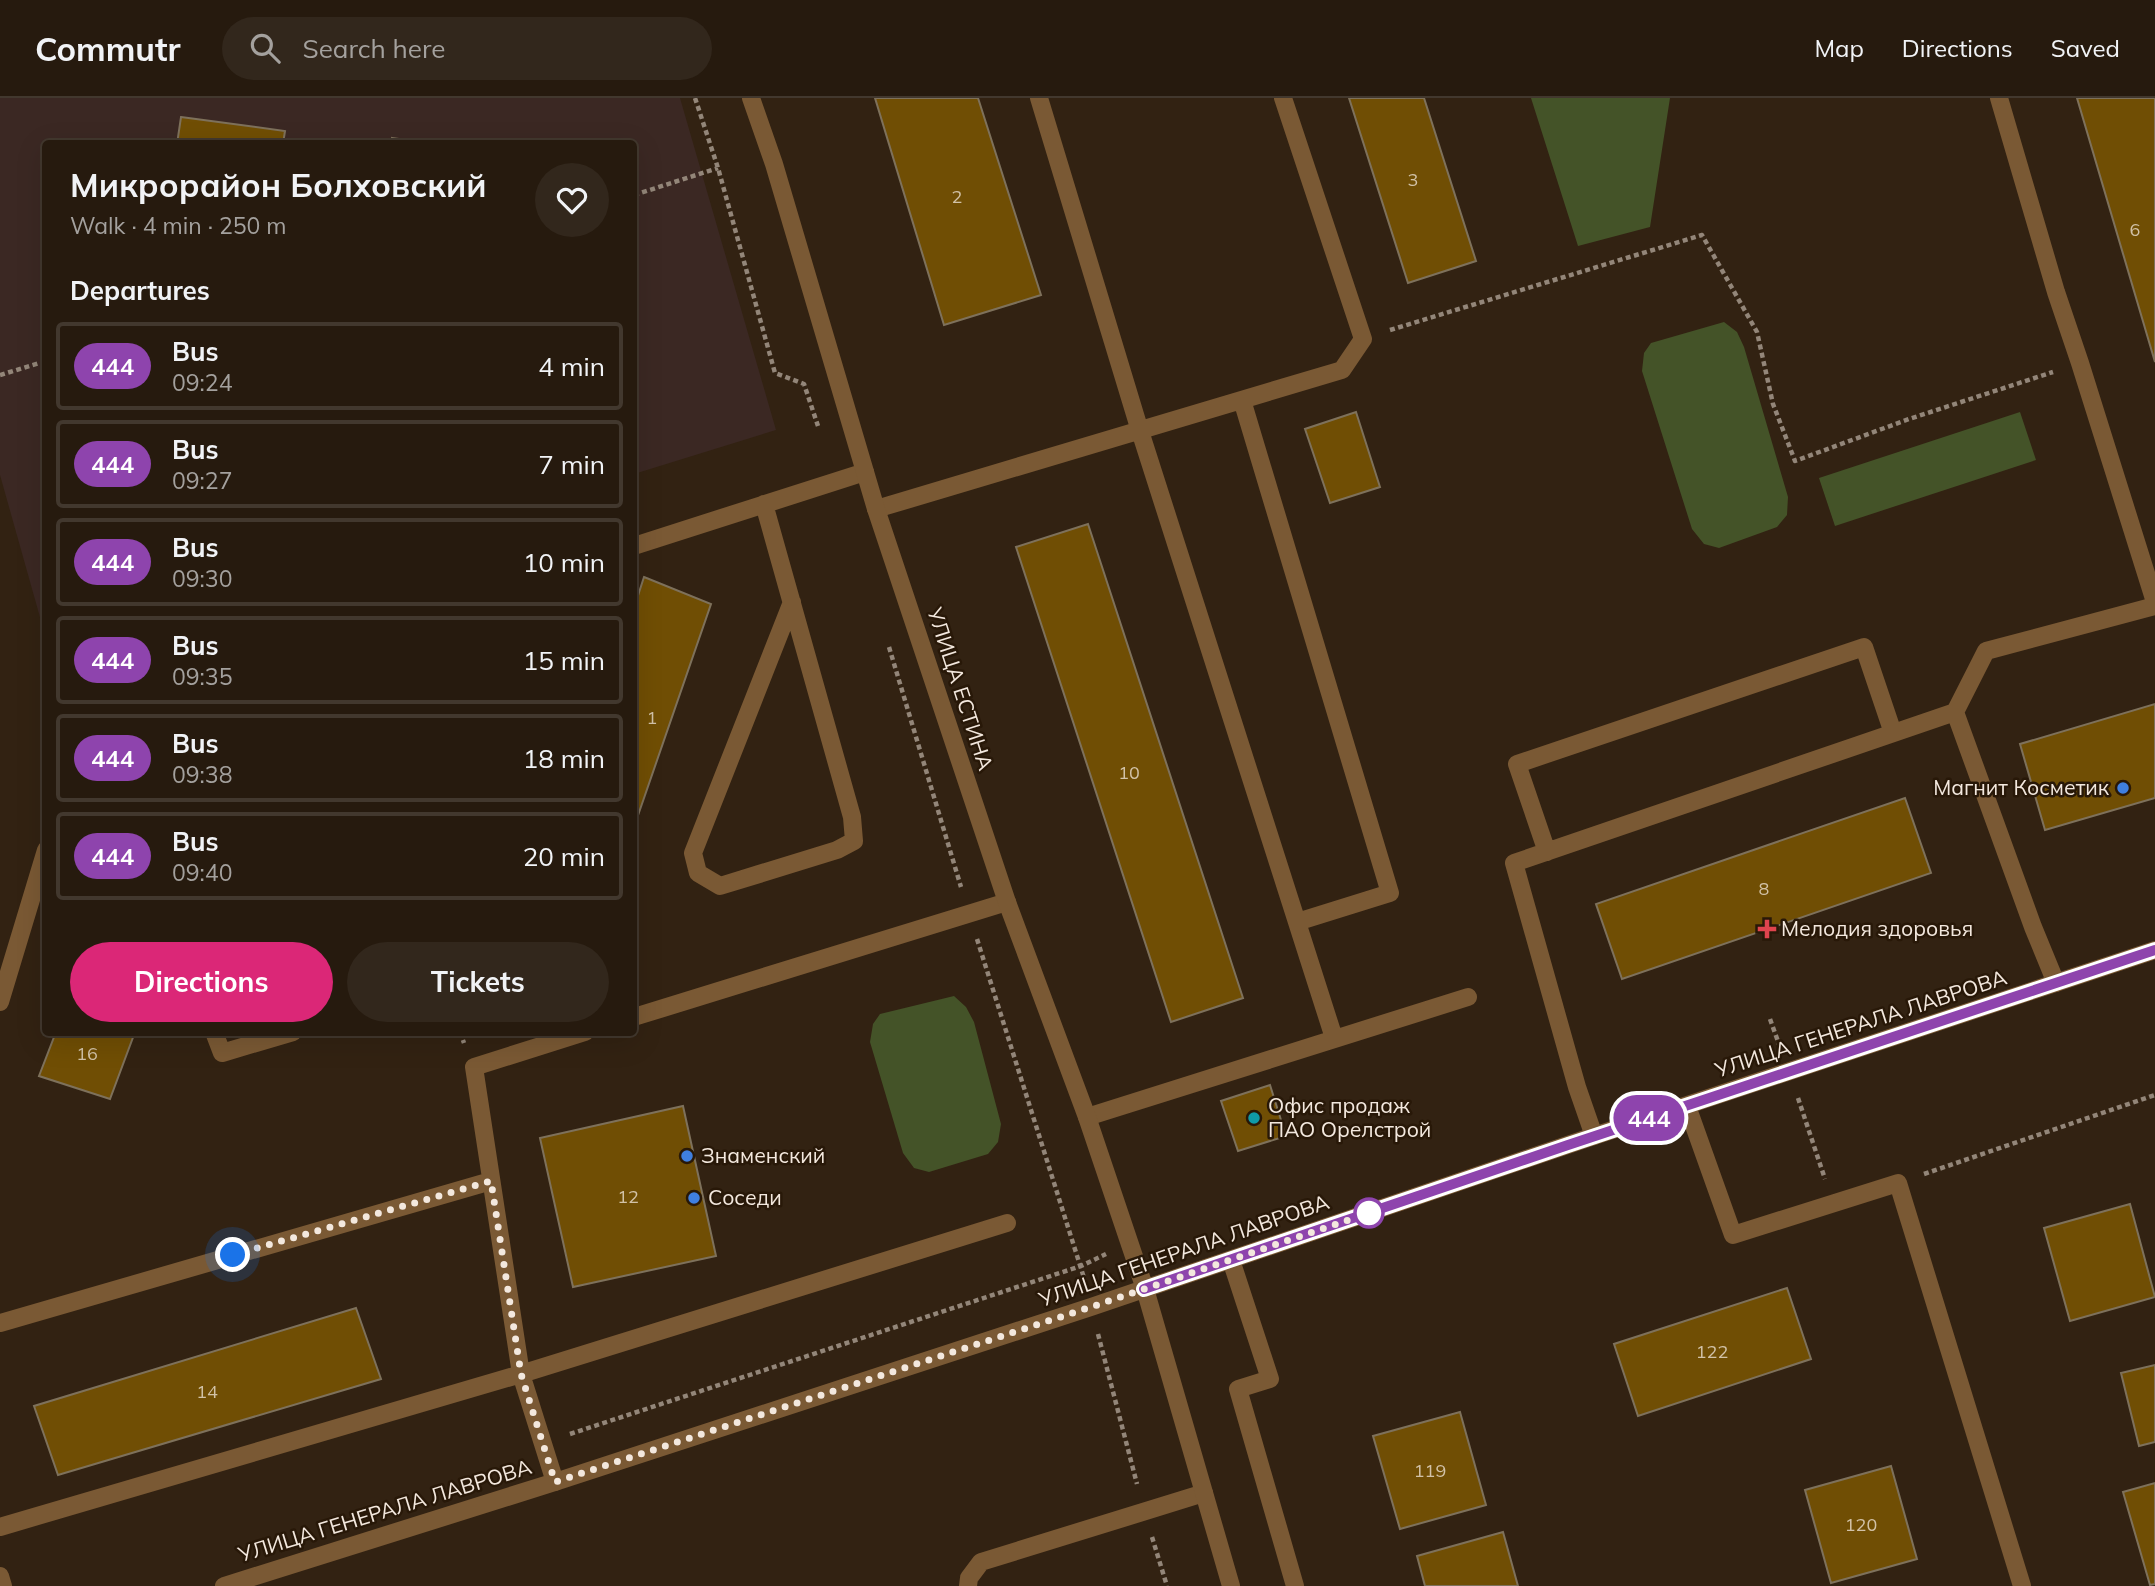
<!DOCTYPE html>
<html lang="en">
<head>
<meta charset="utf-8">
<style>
	:root { --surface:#261a0e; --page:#32271c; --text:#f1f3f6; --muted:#a4a19e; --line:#42382e; --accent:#db2777 }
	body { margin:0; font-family:Mulish,sans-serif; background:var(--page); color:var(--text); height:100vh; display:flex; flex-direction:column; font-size:26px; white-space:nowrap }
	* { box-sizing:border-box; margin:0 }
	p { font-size:23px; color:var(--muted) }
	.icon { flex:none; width:38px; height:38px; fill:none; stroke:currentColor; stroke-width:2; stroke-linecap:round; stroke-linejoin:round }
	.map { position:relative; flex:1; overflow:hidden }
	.details { position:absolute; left:42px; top:42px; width:595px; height:896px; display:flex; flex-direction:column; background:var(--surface); border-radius:7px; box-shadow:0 7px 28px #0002,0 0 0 2px var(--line) }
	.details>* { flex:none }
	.badge { padding:0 14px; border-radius:23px; font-size:24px; line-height:46px }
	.you { position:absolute; width:35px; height:35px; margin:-18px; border:5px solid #fff; border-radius:50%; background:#1a73e8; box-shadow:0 0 0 10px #1a73e833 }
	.map>.badge { position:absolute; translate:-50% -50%; box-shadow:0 0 0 4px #fff }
	h2 { padding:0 28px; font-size:26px; line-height:63px }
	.round { display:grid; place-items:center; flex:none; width:74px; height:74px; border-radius:37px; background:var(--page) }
	.headline { display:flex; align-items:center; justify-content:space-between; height:119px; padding:0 28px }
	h1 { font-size:33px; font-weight:700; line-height:52px }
	.button { display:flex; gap:14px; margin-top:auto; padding:14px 28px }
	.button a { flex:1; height:80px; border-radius:42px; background:var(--accent); color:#fff; font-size:28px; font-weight:700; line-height:80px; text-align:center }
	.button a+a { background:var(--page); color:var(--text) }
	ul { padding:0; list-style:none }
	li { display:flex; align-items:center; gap:21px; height:88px; margin:0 14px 10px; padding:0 14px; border:4px solid var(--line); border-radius:7px }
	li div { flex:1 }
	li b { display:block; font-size:26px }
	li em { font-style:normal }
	li .badge { min-width:77px; font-weight:700; text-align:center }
	header { display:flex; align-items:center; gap:42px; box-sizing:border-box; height:98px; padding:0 35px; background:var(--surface); border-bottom:2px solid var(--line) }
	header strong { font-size:33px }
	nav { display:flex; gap:38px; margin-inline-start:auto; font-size:24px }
	.search { width:490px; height:63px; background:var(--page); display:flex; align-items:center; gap:18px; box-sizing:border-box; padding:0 24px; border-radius:38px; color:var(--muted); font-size:26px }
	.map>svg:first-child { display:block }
	.education { fill:#3b2823 }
	.green { fill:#445328 }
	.building { fill:#704e04; stroke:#7e715b; stroke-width:2 }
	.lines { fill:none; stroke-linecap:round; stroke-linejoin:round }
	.path { stroke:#938679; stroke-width:4.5; stroke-dasharray:5 3.5; stroke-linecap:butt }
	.service { stroke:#7a5934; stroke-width:18 }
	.minor { stroke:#7a5934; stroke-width:18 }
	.line-casing { stroke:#fff; stroke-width:16 }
	.line { stroke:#8e44ad; stroke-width:10 }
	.walk { stroke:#f3e8de; stroke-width:7; stroke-dasharray:0 12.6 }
	.shop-dot { fill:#3f7fe0; stroke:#281808; stroke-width:2.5 }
	.health-dot { fill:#e0444e; stroke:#281808; stroke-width:2.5 }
	.culture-dot { fill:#0f9aa8; stroke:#281808; stroke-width:2.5 }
	.stop-dot { fill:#fff; stroke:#8e44ad; stroke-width:3.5 }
	.labels { text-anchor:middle; stroke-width:5; stroke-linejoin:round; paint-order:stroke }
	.number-label { font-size:18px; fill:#d2c2a8 }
	.street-label { font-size:21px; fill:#f3e8de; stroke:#281808 }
	.poi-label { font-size:21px; fill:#f3e8de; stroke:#281808; text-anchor:start }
</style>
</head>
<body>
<header>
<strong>Commutr</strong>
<div class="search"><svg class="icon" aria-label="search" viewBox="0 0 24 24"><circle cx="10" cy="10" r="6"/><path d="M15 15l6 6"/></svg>Search here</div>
<nav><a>Map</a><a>Directions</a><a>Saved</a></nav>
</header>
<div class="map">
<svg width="2155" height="1488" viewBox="0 0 2155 1488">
	<rect width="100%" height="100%" fill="#322212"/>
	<!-- education -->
	<path class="education" d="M0,0H680L776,332L634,376V46H46L45,537L0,377Z"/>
	<!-- green -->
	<path class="green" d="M1531,0H1670L1650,129L1578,148Z
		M1724,224L1737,234L1744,249L1788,399L1787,417L1777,429L1719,450L1704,446L1692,431L1642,273L1644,255L1651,245Z
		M2020,314L2036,362L1835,428L1819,380Z
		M954,898L966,909L974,924L1001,1026L998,1044L988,1056L929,1074L914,1070L903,1055L870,944L873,926L880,916Z"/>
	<!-- building -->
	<path class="building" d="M875,0H978L1041,197L944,227Z
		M1349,0H1424L1476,163L1408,185Z
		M2077,0H2155V264Z
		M181,19L285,33L283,46H177Z
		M392,40L434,46H391Z
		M1356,314L1380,389L1330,405L1305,331Z
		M1088,426L1243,900L1171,924L1016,449Z
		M644,479L711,506L634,729V510Z
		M2155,606V700L2045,732L2020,646Z
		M1905,700L1931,775L1622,881L1596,806Z
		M56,934H135L110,1001L39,978Z
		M1270,987L1286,1038L1238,1053L1221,1003Z
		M683,1008L716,1158L573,1189L540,1040Z
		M2130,1106L2155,1199L2070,1223L2044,1130Z
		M1787,1190L1811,1261L1638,1318L1614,1246Z
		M356,1210L381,1281L58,1377L34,1308Z
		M2155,1267V1344L2139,1348L2121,1275Z
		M1460,1314L1486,1407L1400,1431L1373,1338Z
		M1891,1368L1917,1461L1831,1485L1805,1392Z
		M2155,1385V1486L2150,1487L2123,1394Z
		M1503,1434L1518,1488H1425L1417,1458Z"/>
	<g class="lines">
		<!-- path -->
		<path class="path" d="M695,0L718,70L775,275L804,286L818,328
			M634,97L718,70
			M1390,232L1702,137L1757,234L1773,306L1795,363L1909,321L2053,274
			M0,277L46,263
			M889,549L961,789
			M977,841L1085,1183
			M1770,921L1780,949
			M460,934L464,945
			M1798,1000L1825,1081
			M1924,1076L2155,997
			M1098,1236L1137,1386
			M570,1336L1081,1168L1106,1156
			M1152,1439L1167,1488"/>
		<!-- service -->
		<path class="service" d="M1039,0L1140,333L1334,940
			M1999,0L2056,194L2080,265L2155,504
			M1242,302L1390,795L1297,824
			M764,406L852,719L854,743L837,752L720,788L698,775L693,755L792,504
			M876,411L1342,272L1363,241L1283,0
			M634,448L865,374
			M1547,754L1517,666L1864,549L1893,635
			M2056,885L2033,829L1955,614L1986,553L2155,508
			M0,904L46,752
			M634,919L1007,804
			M214,934L222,955L293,934
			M1087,1019L1468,899
			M1594,1038L1577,989L1514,765L1955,614
			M1231,1162L1270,1281L1238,1291L1295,1488
			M0,1225L491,1083
			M555,1384L521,1276L474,969L585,934
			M0,1429L521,1276L1007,1125
			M968,1488L969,1480L981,1464L1204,1395"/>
		<!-- minor -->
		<path class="minor" d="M751,0L774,66L876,411L1007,804L1087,1019L1145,1191L1231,1488
			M1687,1008L1733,1137L1898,1085L2022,1488
			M0,1478L3,1488
			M224,1488L555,1384L1091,1209L1594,1038L2155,852"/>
	</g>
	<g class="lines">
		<!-- line casing -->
		<g class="line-casing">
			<path id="line" d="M1144,1191L1568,1047L2155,852"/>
		</g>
		<!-- line -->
		<use href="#line" class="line"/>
		<!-- walk -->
		<path class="walk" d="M233,1157L491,1083L521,1276L555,1384L1091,1209L1369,1115"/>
	</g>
	<!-- markers -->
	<g class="shop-dot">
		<circle cx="2123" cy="690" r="7"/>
		<circle cx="687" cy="1058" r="7"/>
		<circle cx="694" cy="1100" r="7"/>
	</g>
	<path class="health-dot" d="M1763.5 820.5h7v7h7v7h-7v7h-7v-7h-7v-7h7z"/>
	<circle class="culture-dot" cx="1254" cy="1020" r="7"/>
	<circle class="stop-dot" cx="1369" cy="1115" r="14"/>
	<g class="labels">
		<!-- number labels -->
		<g class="number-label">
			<text x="1413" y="88">3</text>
			<text x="957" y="105">2</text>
			<text x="2135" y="138">6</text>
			<text x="652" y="626">1</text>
			<text x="1129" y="681">10</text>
			<text x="1764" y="797">8</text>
			<text x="87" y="962">16</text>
			<text x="628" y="1105">12</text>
			<text x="1712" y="1260">122</text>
			<text x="207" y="1300">14</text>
			<text x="1430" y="1379">119</text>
			<text x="1861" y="1433">120</text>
		</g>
		<!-- street labels -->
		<g class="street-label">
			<text transform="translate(960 591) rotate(72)" y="7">УЛИЦА ЕСТИНА</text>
			<text transform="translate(1861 926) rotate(-18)" y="7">УЛИЦА ГЕНЕРАЛА ЛАВРОВА</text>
			<text transform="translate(1184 1153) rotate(-19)" y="7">УЛИЦА ГЕНЕРАЛА ЛАВРОВА</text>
			<text transform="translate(385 1413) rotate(-17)" y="7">УЛИЦА ГЕНЕРАЛА ЛАВРОВА</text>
		</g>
		<!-- poi labels -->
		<g class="poi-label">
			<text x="2109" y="697" text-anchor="end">Магнит Косметик</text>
			<text x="1781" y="838">Мелодия здоровья</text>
			<text x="1268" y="1015">Офис продаж<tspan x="1268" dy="24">ПАО Орелстрой</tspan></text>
			<text x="701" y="1065">Знаменский</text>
			<text x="708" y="1107">Соседи</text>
		</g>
	</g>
</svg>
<div class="you" style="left:233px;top:1157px"></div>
<b class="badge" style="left:1649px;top:1020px;background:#8e44ad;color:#fff">444</b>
<section class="details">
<div class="headline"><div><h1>Микрорайон Болховский</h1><p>Walk · 4 min · 250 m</p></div><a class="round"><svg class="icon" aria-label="heart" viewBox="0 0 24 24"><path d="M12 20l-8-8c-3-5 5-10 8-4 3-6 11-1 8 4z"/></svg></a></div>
<h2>Departures</h2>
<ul>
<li><span class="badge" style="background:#8e44ad;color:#fff">444</span><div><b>Bus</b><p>09:24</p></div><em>4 min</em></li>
<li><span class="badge" style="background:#8e44ad;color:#fff">444</span><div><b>Bus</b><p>09:27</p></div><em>7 min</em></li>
<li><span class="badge" style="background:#8e44ad;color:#fff">444</span><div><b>Bus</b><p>09:30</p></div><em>10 min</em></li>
<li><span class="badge" style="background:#8e44ad;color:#fff">444</span><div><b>Bus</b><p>09:35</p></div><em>15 min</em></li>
<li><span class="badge" style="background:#8e44ad;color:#fff">444</span><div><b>Bus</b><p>09:38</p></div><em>18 min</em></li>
<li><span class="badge" style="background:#8e44ad;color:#fff">444</span><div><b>Bus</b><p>09:40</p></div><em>20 min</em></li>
</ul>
<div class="button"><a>Directions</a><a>Tickets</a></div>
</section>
</div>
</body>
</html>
